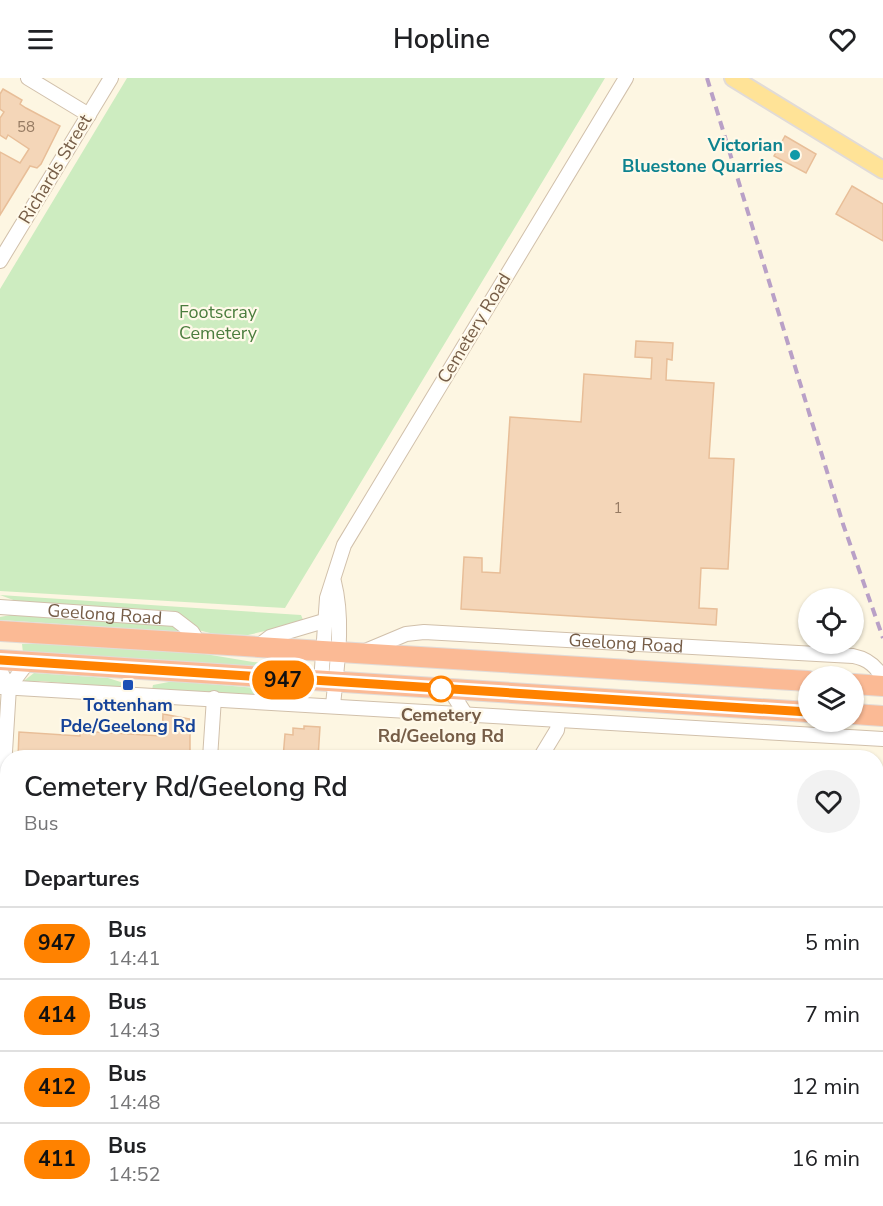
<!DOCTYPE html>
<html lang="en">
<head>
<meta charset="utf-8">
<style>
	:root { --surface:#fff; --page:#f2f2f2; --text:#202124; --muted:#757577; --line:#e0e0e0 }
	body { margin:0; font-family:"Nunito Sans",sans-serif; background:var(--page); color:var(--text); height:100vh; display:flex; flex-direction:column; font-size:22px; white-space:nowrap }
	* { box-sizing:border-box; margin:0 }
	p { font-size:20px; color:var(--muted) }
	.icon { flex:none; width:33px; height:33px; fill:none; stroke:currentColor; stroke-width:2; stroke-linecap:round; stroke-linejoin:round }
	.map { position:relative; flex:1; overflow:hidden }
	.details { position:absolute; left:0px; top:672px; width:884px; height:456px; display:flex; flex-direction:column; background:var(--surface); border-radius:24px 24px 0 0; box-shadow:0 2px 4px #0004 }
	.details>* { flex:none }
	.badge { padding:0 12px; border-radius:20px; font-size:21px; line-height:39px }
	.buttons { position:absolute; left:798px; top:510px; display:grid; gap:12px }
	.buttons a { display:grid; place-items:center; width:66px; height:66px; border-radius:50%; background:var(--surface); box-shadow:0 2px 4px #0004; font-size:30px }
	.map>.badge { position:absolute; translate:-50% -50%; box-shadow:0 0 0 3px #fff }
	h2 { padding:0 24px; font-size:22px; line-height:54px }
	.round { display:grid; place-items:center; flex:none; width:63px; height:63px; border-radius:32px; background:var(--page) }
	.headline { display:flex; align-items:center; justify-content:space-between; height:102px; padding:0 24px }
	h1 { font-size:28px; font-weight:600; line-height:45px }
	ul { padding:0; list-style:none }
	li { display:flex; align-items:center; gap:18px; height:72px; padding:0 24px; border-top:2px solid var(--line) }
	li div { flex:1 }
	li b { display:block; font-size:22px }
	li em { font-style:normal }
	li .badge { min-width:66px; font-weight:700; text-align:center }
	header { display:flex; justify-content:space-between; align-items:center; height:78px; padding:0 24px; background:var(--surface); font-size:27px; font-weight:600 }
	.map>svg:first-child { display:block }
	.green { fill:#cdecc0 }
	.building { fill:#f4d6b8; stroke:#e8be98; stroke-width:1.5 }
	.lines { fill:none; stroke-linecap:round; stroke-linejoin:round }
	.minor-casing { stroke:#d1c0ab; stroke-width:16 }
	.major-casing { stroke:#e1dbd7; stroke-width:20 }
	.highway-casing { stroke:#e1dbd7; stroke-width:22 }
	.minor { stroke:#fff; stroke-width:14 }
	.major { stroke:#ffe397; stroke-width:16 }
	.highway { stroke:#fbba95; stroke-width:20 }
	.rail { stroke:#b9a0c7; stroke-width:4; stroke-dasharray:9 6; stroke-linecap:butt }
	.line-casing { stroke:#fff; stroke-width:14 }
	.line { stroke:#ff8200; stroke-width:9 }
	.culture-dot { fill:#0f9aa8; stroke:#fff9e9; stroke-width:2 }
	.transit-dot { fill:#1a4fb4; stroke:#fff9e9; stroke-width:2 }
	.stop-dot { fill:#fff; stroke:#ff8200; stroke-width:3 }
	.labels { text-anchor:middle; stroke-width:4.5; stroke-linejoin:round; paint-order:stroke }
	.number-label { font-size:15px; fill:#967b63 }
	.culture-label { font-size:18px; font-weight:bold; fill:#0d838f; stroke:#fff9e9; text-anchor:end }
	.street-label { font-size:18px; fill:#765d47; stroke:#fff9e9 }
	.park-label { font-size:18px; fill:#4b7d3e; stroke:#fff9e9 }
	.transit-label { font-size:18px; font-weight:bold; fill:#164399; stroke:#fff9e9 }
	.stop-label { font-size:18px; font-weight:bold; fill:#765d47; stroke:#fff9e9 }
</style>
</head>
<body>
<header><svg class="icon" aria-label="menu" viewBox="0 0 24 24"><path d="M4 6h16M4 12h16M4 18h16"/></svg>Hopline<svg class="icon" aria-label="heart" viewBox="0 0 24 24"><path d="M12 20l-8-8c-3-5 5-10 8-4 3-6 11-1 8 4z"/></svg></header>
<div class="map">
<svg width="883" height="1128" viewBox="0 0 883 1128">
	<rect width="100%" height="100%" fill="#fdf6e2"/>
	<!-- green -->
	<path class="green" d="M127,0H605L285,530L0,513V211Z
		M0,517L301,537L304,544L248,557L214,556L198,552L174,533L16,523Z
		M16,536L174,547L183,554L0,542V539Z
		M22,566H51L199,575L253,584L303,588L302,593L23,575Z
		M34,595L108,600L127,606V611L41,603L21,605Z
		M174,603L305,614L304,619L152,612L153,607Z"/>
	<!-- building -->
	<path class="building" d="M3,11L22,22L20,26L26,30L60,48L41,86L37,90L30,88L0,137V74L20,85L29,71L8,57L6,61L0,57V40L4,34L0,31V16Z
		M785,58L816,76L806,95L774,78Z
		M852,108L883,126V163L836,136Z
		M636,263L673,265L672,282L667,281L666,302L714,305L709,380L734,381L728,491L701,490L699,530L717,531L716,547L461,531L464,479L482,480V494L500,495L510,339L581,344L584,296L651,301L652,280L635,279Z
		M163,636L190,641V680H18L19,654L80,658V653L162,658Z
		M304,648L320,649L318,680H283L285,656L293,657V650L304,651Z
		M0,1115L8,1120L21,1128H0Z"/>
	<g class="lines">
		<!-- minor casing -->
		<g class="minor-casing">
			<g id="minor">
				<path d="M28,0L89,37"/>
				<path d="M0,183L111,0"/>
				<path id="s1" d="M0,529L175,541L192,554L199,565"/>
				<path d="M257,569L270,559L324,543"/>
				<path id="s2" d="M363,574L406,556L424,554L853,578C868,581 877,588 883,602"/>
				<path d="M0,593L9,609"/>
				<path d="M321,604L327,520L344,467L626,0"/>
				<path d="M0,609L883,661"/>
				<path d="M450,612L466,637"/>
				<path d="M333,627C337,587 344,543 334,504"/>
				<path d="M210,680L214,620"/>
				<path d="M540,680L557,652L558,644"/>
				<path d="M0,705L4,690L9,609L28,584"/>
				<path d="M0,1055L8,1043"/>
				<path d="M268,1128L272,1120"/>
			</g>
		</g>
		<!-- major casing -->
		<g class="major-casing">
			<path id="major" d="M733,0L883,92"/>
		</g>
		<!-- highway casing -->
		<g class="highway-casing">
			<path id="highway" d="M0,553L808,603
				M0,582L808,634
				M854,606L883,608
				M854,636L883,638"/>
		</g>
		<!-- minor -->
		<use href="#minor" class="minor"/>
		<!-- major -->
		<use href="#major" class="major"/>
		<!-- highway -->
		<use href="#highway" class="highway"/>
		<!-- rail -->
		<path class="rail" d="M707,0L843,446L883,560"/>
	</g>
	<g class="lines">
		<!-- line casing -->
		<g class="line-casing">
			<path id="line" d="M0,582L808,634"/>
		</g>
		<!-- line -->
		<use href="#line" class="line"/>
	</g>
	<!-- markers -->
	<circle class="culture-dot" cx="795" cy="77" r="6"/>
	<rect class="transit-dot" x="122" y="601" width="12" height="12" rx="3"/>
	<circle class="stop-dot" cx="441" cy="611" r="12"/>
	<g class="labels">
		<!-- number labels -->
		<g class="number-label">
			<text x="26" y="54">58</text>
			<text x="618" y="435">1</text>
		</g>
		<!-- culture labels -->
		<g class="culture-label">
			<text x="783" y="73">Victorian<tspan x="783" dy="21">Bluestone Quarries</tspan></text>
		</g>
		<!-- street labels -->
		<g class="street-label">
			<text transform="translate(55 91) rotate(-59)" y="6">Richards Street</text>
			<text transform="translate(474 250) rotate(-59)" y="6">Cemetery Road</text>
			<text dy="6" stroke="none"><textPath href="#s1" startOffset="105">Geelong Road</textPath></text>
			<text dy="6" stroke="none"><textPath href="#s2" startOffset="267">Geelong Road</textPath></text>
		</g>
		<!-- park labels -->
		<g class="park-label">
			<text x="218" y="240">Footscray<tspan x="218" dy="21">Cemetery</tspan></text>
		</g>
		<!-- transit labels -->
		<g class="transit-label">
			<text x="128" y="633">Tottenham<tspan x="128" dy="21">Pde/Geelong Rd</tspan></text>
		</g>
		<!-- stop labels -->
		<g class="stop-label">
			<text x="441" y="643">Cemetery<tspan x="441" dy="21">Rd/Geelong Rd</tspan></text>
		</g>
	</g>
</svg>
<div class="buttons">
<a><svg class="icon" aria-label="locate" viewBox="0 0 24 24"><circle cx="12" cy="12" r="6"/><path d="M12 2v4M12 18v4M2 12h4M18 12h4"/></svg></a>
<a><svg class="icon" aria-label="layers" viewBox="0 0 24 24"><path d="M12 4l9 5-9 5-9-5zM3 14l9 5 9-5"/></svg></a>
</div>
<b class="badge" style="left:283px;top:602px;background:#ff8200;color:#111">947</b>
<section class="details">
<div class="headline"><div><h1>Cemetery Rd/Geelong Rd</h1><p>Bus</p></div><a class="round"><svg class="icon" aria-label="heart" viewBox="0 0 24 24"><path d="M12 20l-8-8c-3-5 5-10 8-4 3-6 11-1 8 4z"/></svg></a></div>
<h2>Departures</h2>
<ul>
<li><span class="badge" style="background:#ff8200;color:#111">947</span><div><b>Bus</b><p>14:41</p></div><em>5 min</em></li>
<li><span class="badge" style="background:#ff8200;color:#111">414</span><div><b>Bus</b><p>14:43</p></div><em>7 min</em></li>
<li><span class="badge" style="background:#ff8200;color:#111">412</span><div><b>Bus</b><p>14:48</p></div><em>12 min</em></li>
<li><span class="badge" style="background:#ff8200;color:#111">411</span><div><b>Bus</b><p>14:52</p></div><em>16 min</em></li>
</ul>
</section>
</div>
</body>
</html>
